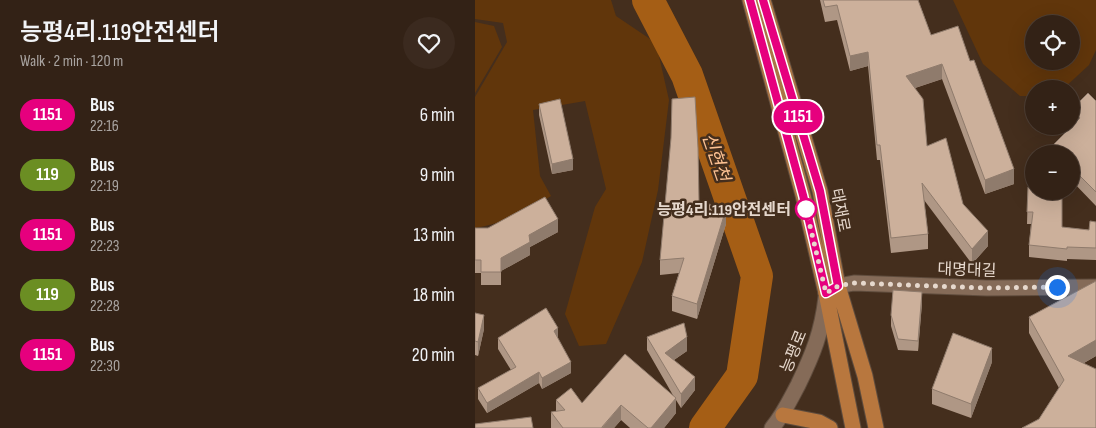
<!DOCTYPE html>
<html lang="en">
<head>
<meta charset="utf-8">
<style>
	:root { --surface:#332216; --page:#3b2a1f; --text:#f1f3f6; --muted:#a9a4a1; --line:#4e3f35 }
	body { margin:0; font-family:"Sofia Sans Condensed","Noto Sans KR",sans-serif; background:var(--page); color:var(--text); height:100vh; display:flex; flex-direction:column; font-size:19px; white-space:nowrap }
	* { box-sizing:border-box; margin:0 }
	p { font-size:16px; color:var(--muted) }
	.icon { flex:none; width:28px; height:28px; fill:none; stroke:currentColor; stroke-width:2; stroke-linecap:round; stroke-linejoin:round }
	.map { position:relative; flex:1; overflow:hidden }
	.side { display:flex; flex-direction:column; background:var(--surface); width:475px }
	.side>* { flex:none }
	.badge { padding:0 10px; border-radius:16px; font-size:18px; line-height:32px }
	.fabs { position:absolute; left:550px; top:15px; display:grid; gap:10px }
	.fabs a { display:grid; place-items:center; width:55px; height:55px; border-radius:50%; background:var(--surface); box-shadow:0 5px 20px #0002,0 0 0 1px var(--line); font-size:25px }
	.you { position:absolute; width:25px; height:25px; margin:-12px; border:4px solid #fff; border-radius:50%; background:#1a73e8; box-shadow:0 0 0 8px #1a73e833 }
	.map>.badge { position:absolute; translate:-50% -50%; box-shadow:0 0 0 2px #fff }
	.round { display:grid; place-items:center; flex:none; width:52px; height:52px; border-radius:26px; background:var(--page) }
	.summary { display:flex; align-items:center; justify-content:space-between; height:85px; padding:0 20px }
	h1 { font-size:24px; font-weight:600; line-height:38px }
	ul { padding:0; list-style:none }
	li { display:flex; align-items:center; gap:15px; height:60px; padding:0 20px }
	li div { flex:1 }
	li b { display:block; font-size:19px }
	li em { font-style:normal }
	li .badge { min-width:55px; font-weight:700; text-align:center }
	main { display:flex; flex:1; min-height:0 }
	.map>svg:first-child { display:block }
	.green { fill:#61360b; fill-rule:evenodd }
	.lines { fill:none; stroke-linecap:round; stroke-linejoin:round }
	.river { stroke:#a55e15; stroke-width:32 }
	.tertiary-casing { stroke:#5f4c3d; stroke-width:17 }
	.secondary-casing { stroke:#5f4c3d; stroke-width:17 }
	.primary-casing { stroke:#5f4c3d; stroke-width:17 }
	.trunk-casing { stroke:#5f4c3d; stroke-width:17 }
	.tertiary { stroke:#856b58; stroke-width:15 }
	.secondary { stroke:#856b58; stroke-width:15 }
	.primary { stroke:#ab7445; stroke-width:15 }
	.trunk { stroke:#b8773e; stroke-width:15 }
	.wall { fill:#af9785 }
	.shaded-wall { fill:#8f7b6c }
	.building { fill:#ccb09b; stroke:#8f7b6c }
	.line-casing { stroke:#fff; stroke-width:11 }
	.line { stroke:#e6007e; stroke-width:8 }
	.walk { stroke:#e6d8cd; stroke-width:5; stroke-dasharray:0 9 }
	.stop-dot { fill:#fff; stroke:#e6007e; stroke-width:2.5 }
	.labels { text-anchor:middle; stroke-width:5; stroke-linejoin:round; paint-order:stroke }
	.stop-label { font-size:16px; font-weight:bold; fill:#e6d8cd; stroke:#442e1d; text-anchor:end }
	.street-label { font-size:16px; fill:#e6d8cd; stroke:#442e1d }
	.water-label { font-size:18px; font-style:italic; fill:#fcc192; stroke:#442e1d }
</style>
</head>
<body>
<main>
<section class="side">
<div class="summary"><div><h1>능평4리.119안전센터</h1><p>Walk · 2 min · 120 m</p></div><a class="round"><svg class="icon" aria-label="heart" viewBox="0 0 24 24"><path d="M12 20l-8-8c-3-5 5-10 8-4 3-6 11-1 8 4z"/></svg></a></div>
<ul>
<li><span class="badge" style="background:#e6007e;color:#fff">1151</span><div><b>Bus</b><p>22:16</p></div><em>6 min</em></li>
<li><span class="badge" style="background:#6b8e23;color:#fff">119</span><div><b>Bus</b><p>22:19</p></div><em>9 min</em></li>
<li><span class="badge" style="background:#e6007e;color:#fff">1151</span><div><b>Bus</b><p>22:23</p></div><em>13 min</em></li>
<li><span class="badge" style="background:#6b8e23;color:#fff">119</span><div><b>Bus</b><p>22:28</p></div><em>18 min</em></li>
<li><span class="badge" style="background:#e6007e;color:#fff">1151</span><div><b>Bus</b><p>22:30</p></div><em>20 min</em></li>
</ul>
</section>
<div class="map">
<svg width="621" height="428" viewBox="0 0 621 428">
	<rect width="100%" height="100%" fill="#442e1d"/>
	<!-- green -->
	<path class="green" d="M0,0H136L141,16L181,43L194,100L183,190L167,262L131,344L104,346L90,314L120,207L131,189L110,101L58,110L65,176L76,196C52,211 28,224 0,228V97L32,42L28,23L0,19Z
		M478,0H621V50L614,65L588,89H559V96H545L508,64ZM559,24H596V61H559Z
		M0,22L19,26L27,47L0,93Z"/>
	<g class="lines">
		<!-- river -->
		<path class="river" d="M173,0L212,75L282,276L267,376L230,428"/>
		<!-- tertiary casing -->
		<g class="tertiary-casing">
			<path id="tertiary" d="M363,286L379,283L512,288L621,287"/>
		</g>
		<!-- secondary casing -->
		<g class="secondary-casing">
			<path id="secondary" d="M297,428C308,415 315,400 323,385C338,354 347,332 351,297"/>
		</g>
		<!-- primary casing -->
		<g class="primary-casing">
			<path id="primary" d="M275,0L328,195L351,293
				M288,0L345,191L363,286"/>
		</g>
		<!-- trunk casing -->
		<g class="trunk-casing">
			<path id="trunk" d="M363,286L390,376L401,428
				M351,293L378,428
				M308,415L344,422L355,428"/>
		</g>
		<!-- tertiary -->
		<use href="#tertiary" class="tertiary"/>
		<!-- secondary -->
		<use href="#secondary" class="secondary"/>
		<!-- primary -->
		<use href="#primary" class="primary"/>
		<!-- trunk -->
		<use href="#trunk" class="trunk"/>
	</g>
	<!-- wall -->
	<path class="wall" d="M345,0H443L456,35L495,61L539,184L510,194L467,79L440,88L452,146L513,246L497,264L449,200L453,234V249L416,253L405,160H402L393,66L375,71L362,20L350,22Z
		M621,101V206L596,180V154H577V146L599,125L597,123V109Z
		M64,104L98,170L77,174L64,115Z
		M553,187L587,227L614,230L621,222V260L592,259V261L554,257V245L556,224H552Z
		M224,201L251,224L222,319L197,311V296L204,273L185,275V260Z
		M0,228L83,232L55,247V255L26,271V285H6V273H0Z
		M621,281V356L609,363L564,419L584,388L554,333V317Z
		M447,303L443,351L423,350L416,326V315Z
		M0,313L9,329L3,356L0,355Z
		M172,337L212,351L199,360L220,390L206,408L201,400V413L189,428H155L146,420L139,428H76V412H81V400L107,403L199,397L172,350Z
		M23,338L83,339L96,373L67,389L64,383L12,413L3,399V388L36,370L23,349Z
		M517,362L496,418L457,404V389Z"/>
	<!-- shaded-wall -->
	<path class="shaded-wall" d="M393,52V66L375,71V56Z
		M467,64V79L431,91V76Z
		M98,159V170L77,174V164Z
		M539,169V184L510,194V180Z
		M251,209V224L222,319V304Z
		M83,219V232L55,247V255L26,271V258L54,235Z
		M513,231V246L497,264V249Z
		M447,292V303L443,351V341Z
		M9,315V329L3,356V342Z
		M83,328V339L79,341V331Z
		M212,337V351L190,366V353Z
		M621,340V356L593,372V356Z
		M517,348V362L496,418V404Z
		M96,362V373L67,389V378Z
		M64,372V383L12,413V403Z
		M220,377V390L206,408V394Z
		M201,398V413L189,428H176Z
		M146,405V420L139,428H127Z"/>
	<!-- building -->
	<path class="building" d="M348,0H443L456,35L483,26L495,61L499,60L539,169L510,180L467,64L431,76L448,99L452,146L471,138L488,204L513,231L497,249L447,183L453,234L416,238L405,145H402L393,52L375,56L362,5L350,7Z
		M613,93L621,101V192L596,167V154H584L577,146L605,118L597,109Z
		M220,97L223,148L224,201L251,209L222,304L197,296L209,258L185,260L196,138L197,99Z
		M85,99L98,159L77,164L64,104Z
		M553,187H559V191H587V227L614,230L615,221L621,222V248L592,247V249L554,245L558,212H552Z
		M70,197L83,219L54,235L55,242L26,258V272H6V260H0V228H13Z
		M621,281V340L593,356L621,369V428H547L564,419L589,380L554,317Z
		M418,290L447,292L443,341L423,339L416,315Z
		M71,308L83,328L79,331L96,362L67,378L64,372L12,403L3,388L41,367L23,338Z
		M0,313L9,315L3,342L0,341Z
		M209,323L212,337L190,353L220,377L206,394L172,337Z
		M478,333L517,348L496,404L457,389Z
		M150,354L201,398L176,428H173L146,405L127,427V428H88L76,412L90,410L81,400L96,388L107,403Z
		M56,417L58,428H0V424Z"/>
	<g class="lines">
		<!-- line casing -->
		<g class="line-casing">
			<path id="line" d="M275,0L328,195L351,293L363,286L345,191L288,0"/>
		</g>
		<!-- line -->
		<use href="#line" class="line"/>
		<!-- walk -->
		<path class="walk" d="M331,209L351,293L363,286L379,283L512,288L582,287"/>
	</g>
	<!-- markers -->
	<circle class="stop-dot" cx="331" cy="209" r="10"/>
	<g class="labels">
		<!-- stop labels -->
		<g class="stop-label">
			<text x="316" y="215">능평4리.119안전센터</text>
		</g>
		<!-- street labels -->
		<g class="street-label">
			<text transform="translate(366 210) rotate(79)" y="6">태재로</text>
			<text transform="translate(492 269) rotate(2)" y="6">대명대길</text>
			<text transform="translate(318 351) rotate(-68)" y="6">능평로</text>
		</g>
		<!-- water labels -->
		<g class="water-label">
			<text transform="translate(241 157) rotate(71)" y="6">신현천</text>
		</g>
	</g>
</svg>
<div class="fabs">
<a><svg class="icon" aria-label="locate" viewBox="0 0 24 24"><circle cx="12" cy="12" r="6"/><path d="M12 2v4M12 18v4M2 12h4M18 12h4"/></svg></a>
<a>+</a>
<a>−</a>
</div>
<div class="you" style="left:582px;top:287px"></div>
<b class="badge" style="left:323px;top:117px;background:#e6007e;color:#fff">1151</b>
</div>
</main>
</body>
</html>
